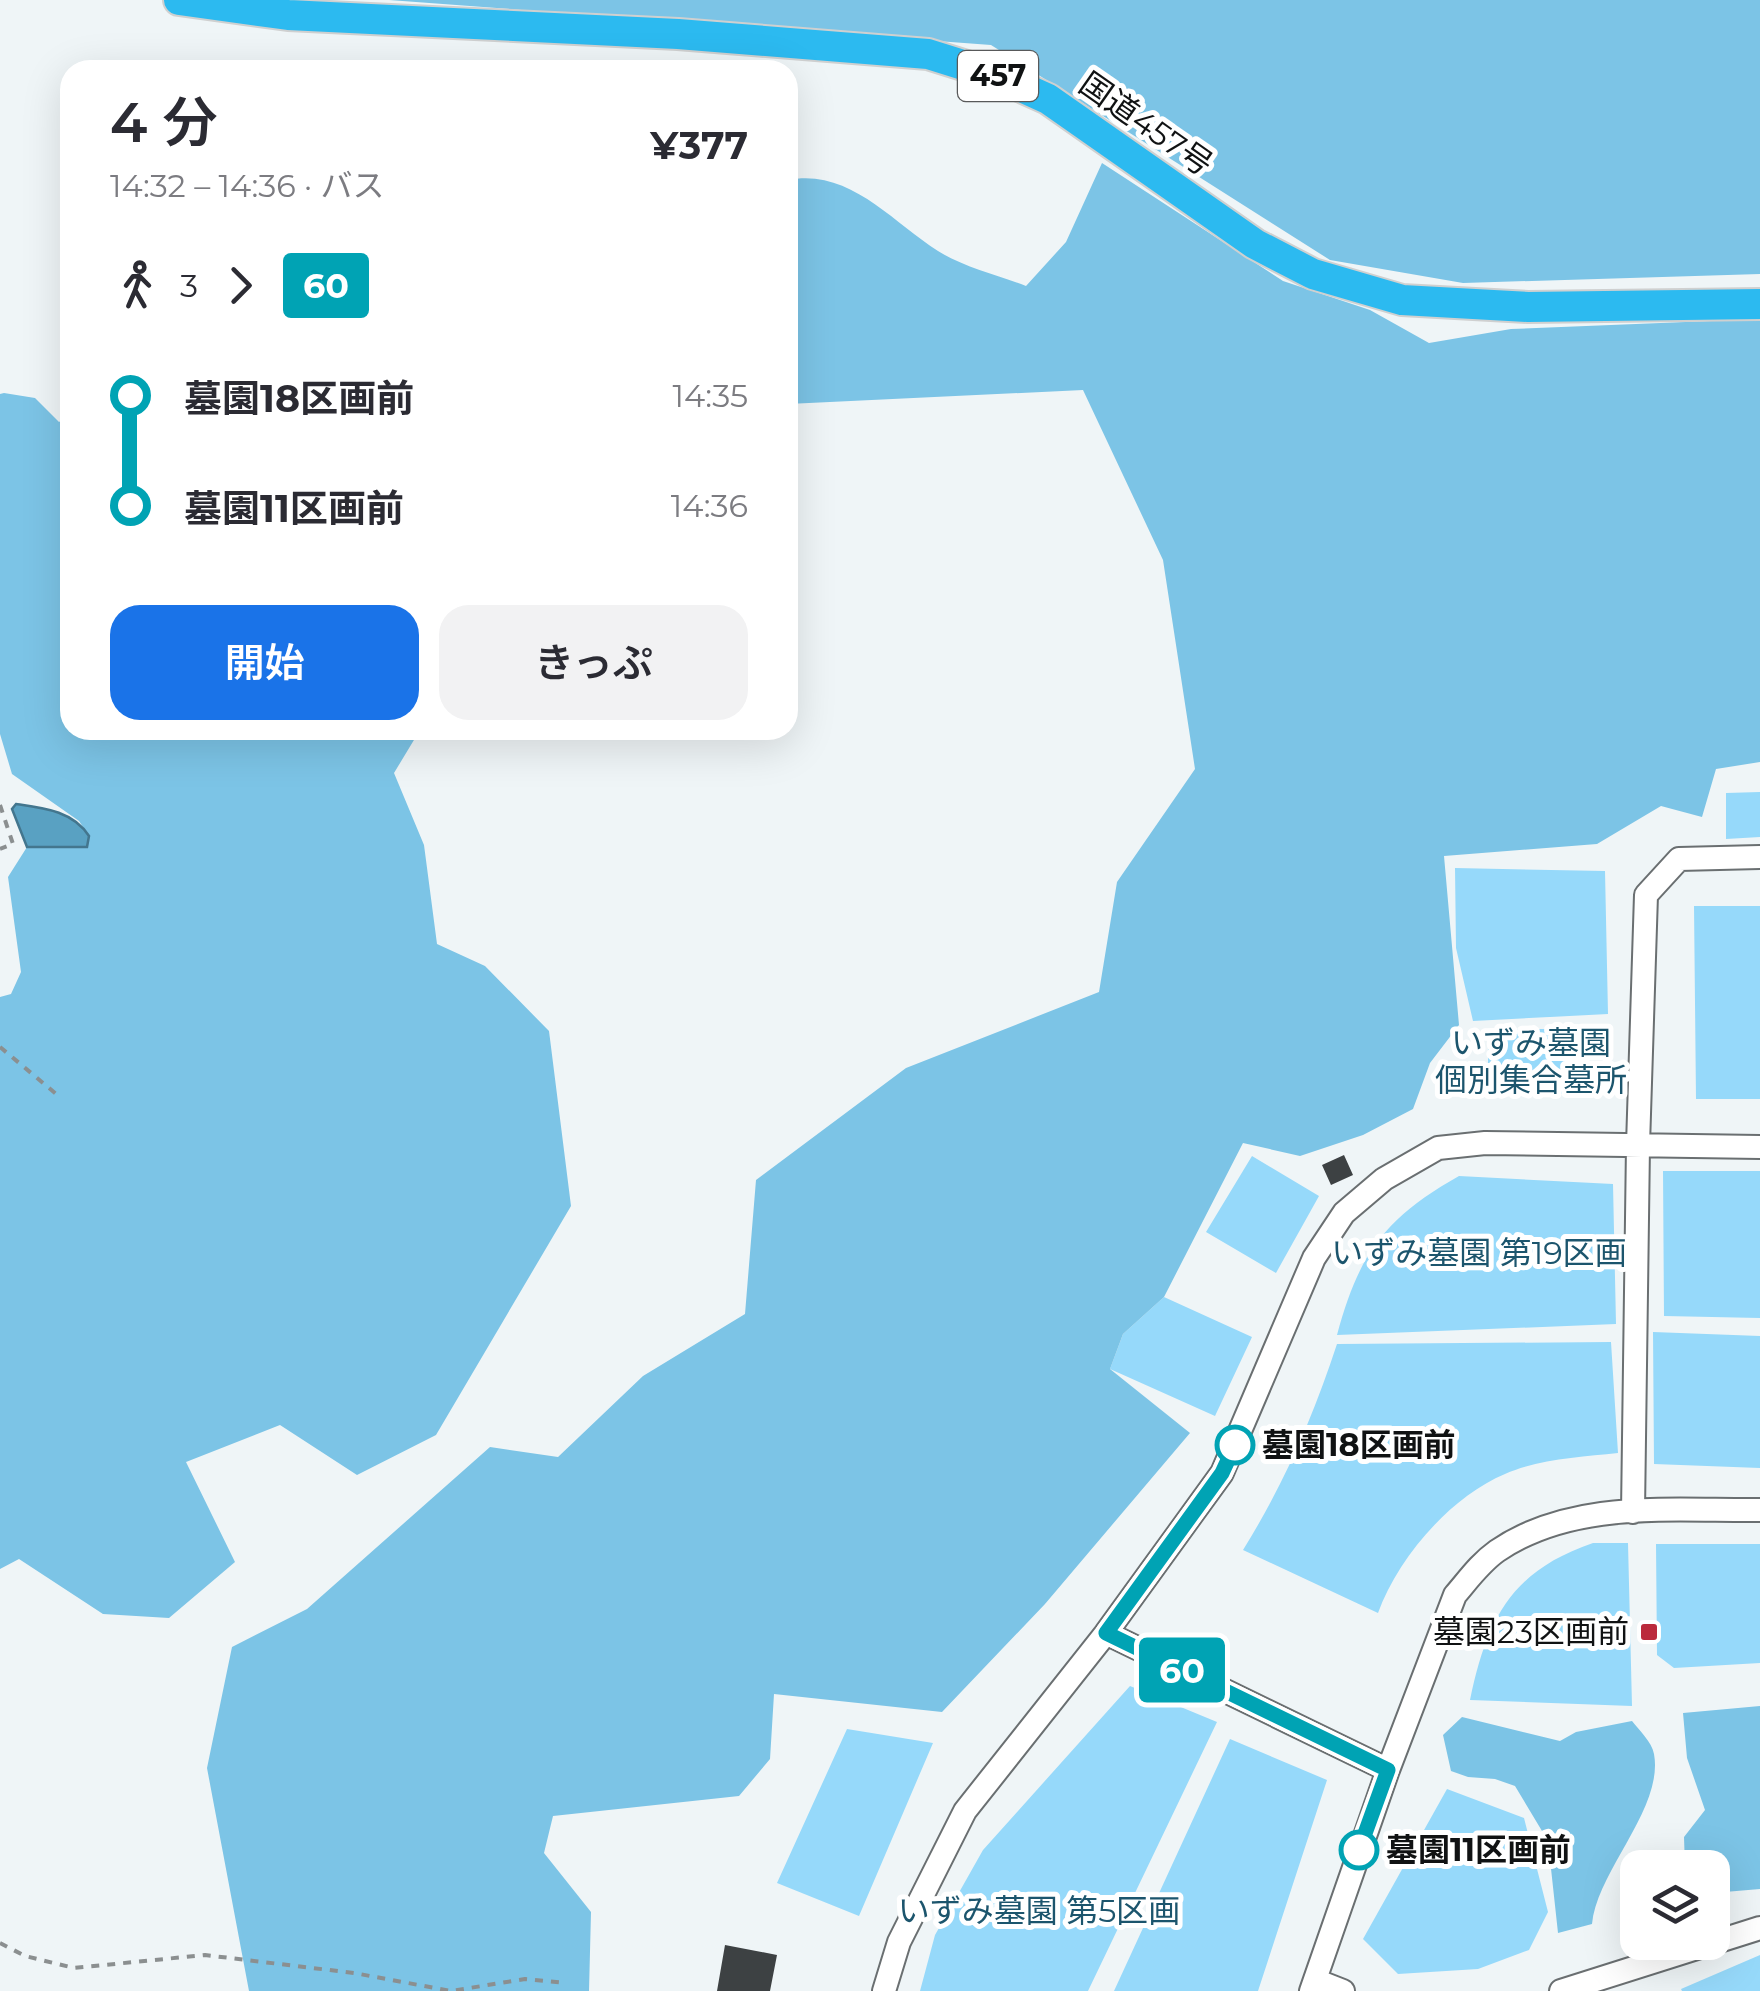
<!DOCTYPE html>
<html lang="ja">
<head>
<meta charset="utf-8">
<style>
	:root { --surface:#fff; --page:#f2f2f3; --text:#2b2b33; --muted:#7c7c81; --accent:#1a73e8 }
	body { margin:0; font-family:Montserrat,"Noto Sans JP",sans-serif; background:var(--page); color:var(--text); height:100vh; display:flex; flex-direction:column; font-size:38px; white-space:nowrap }
	* { box-sizing:border-box; margin:0 }
	p { font-size:32px; color:var(--muted) }
	.icon { flex:none; width:55px; height:55px; fill:none; stroke:currentColor; stroke-width:2; stroke-linecap:round; stroke-linejoin:round }
	.map { position:relative; flex:1; overflow:hidden }
	.side { position:absolute; left:60px; top:60px; width:738px; height:680px; display:flex; flex-direction:column; background:var(--surface); border-radius:30px; box-shadow:0 10px 40px #0002 }
	.side>* { flex:none }
	.badge { padding:0 20px; border-radius:8px; font-size:35px; line-height:65px }
	.controls { position:absolute; left:1620px; top:1850px; display:grid; gap:20px }
	.controls a { display:grid; place-items:center; width:110px; height:110px; border-radius:20px; background:var(--surface); box-shadow:0 10px 40px #0002; font-size:50px }
	.map>.badge { position:absolute; translate:-50% -50%; box-shadow:0 0 0 5px #fff }
	.legs { display:flex; align-items:center; gap:15px; height:110px; padding:0 50px; font-size:32px }
	.legs p { margin-inline-start:auto }
	.summary { display:flex; align-items:center; justify-content:space-between; height:170px; padding:0 50px }
	h1 { font-size:55px; font-weight:600; line-height:75px }
	.primary-button { display:flex; gap:20px; margin-top:auto; padding:20px 50px }
	.primary-button a { flex:1; height:115px; border-radius:30px; background:var(--accent); color:#fff; font-size:40px; font-weight:600; line-height:115px; text-align:center }
	.primary-button a+a { background:var(--page); color:var(--text) }
	ul { padding:0 50px; list-style:none }
	li { display:flex; align-items:center; gap:35px; height:110px; font-size:38px }
	li i { display:grid; place-items:center; width:15px; height:100%; margin:0 12px; background:currentColor }
	li i::after { content:''; width:25px; height:25px; margin:-12px; border:8px solid; border-radius:50%; background:var(--surface) }
	li p { margin-inline-start:auto }
	li:first-child i { background:linear-gradient(#0000 50%,currentColor 0) }
	li:last-child i { background:linear-gradient(currentColor 50%,#0000 0) }
	.map>svg:first-child { display:block }
	.green { fill:#96d9fa }
	.forest { fill:#7cc4e6 }
	.water { fill:#59a1c2; stroke:#43768e; stroke-width:2.5 }
	.building { fill:#3d4143 }
	.lines { fill:none; stroke-linecap:round; stroke-linejoin:round }
	.secondary-casing { stroke:#6a6f71; stroke-width:26 }
	.highway-casing { stroke:#cfd0d0; stroke-width:34 }
	.path { stroke:#8b8f90; stroke-width:4; stroke-dasharray:8 8; stroke-linecap:butt }
	.secondary { stroke:#fff; stroke-width:22 }
	.highway { stroke:#2cbaf0; stroke-width:30 }
	.line-1-casing { stroke:#fff; stroke-width:22 }
	.line-1 { stroke:#00a3b4; stroke-width:15 }
	.stop-1-dot { fill:#fff; stroke:#00a3b4; stroke-width:5 }
	.poi-dot { fill:#bb2a3c; stroke:#fff; stroke-width:4 }
	.labels { text-anchor:middle; stroke-width:10; stroke-linejoin:round; paint-order:stroke }
	.shield { fill:#fff; stroke:#58595a; stroke-width:2.5 }
	.shield-label { font-size:30px; font-weight:bold; fill:#101213 }
	.street-label { font-size:32px; fill:#101213; stroke:#fff }
	.park-label { font-size:32px; fill:#1c556d; stroke:#fff }
	.stop-label { font-size:32px; font-weight:bold; fill:#101213; stroke:#fff; text-anchor:start }
	.poi-label { font-size:32px; fill:#101213; stroke:#fff; text-anchor:end }
</style>
</head>
<body>
<div class="map">
<svg width="1760" height="1991" viewBox="0 0 1760 1991">
	<rect width="100%" height="100%" fill="#eff5f7"/>
	<!-- green -->
	<path class="green" d="M1760,792V837L1726,839V793Z
		M1455,868L1605,871L1608,1014L1473,1021L1456,948Z
		M1694,906H1760V1099H1696Z
		M1488,1029H1575V1094L1488,1093Z
		M1252,1156L1319,1196L1276,1273L1206,1232Z
		M1663,1171H1760V1318L1664,1316Z
		M1459,1176L1613,1184L1616,1324L1337,1335C1359,1253 1385,1218 1459,1176Z
		M1164,1297L1252,1337L1215,1416L1110,1369L1123,1334Z
		M1653,1332L1760,1336V1468L1654,1464Z
		M1611,1342L1618,1453C1581,1457 1539,1459 1505,1474C1450,1497 1398,1558 1378,1613L1243,1550C1284,1484 1313,1417 1337,1344Z
		M1593,1543H1628L1632,1706L1470,1700C1487,1619 1511,1571 1593,1543Z
		M1656,1544H1760V1663L1674,1668L1657,1655Z
		M1130,1686L1217,1722L1088,1991H920L935,1935L983,1850Z
		M847,1729L933,1743L859,1916L777,1883Z
		M1230,1739L1327,1780L1258,1991H1114Z
		M1447,1789L1524,1818L1548,1912L1529,1950L1478,1969L1398,1974L1363,1939Z
		M1760,1955V1991H1682L1681,1989Z"/>
	<!-- forest -->
	<path class="forest" d="M389,0H1760V274L1463,283L1330,260L991,45Z
		M1102,163L1283,281L1370,310L1429,343L1511,329L1760,319V762L1716,769L1702,817L1661,806L1597,844L1444,856L1459,1025L1430,1063L1413,1109L1363,1135L1300,1156L1243,1143L1164,1297L1123,1334L1110,1369L1190,1433L1045,1604L942,1712L774,1694L770,1759L739,1796L553,1816L544,1853L591,1912L589,1991H249L207,1768L232,1647L307,1609L490,1447L558,1457L643,1376L745,1314L756,1180L906,1068L1099,992L1117,882L1195,769L1163,560L1083,390L788,404V180C849,168 891,221 938,251C963,267 998,275 1026,286L1066,242Z
		M4,393L35,398L59,422L70,415V730H420L394,773L424,845L437,944L485,966L549,1031L571,1206L436,1435L357,1475L280,1425L186,1462L235,1562L169,1618L103,1614L19,1559L0,1569V997L11,994L21,972L8,877L27,847H86L89,836L79,821L12,774L0,734V394Z
		M1760,1706V1889L1713,1893L1712,1868L1685,1867L1684,1837L1705,1810L1687,1758L1683,1713Z
		M1462,1717L1560,1741L1576,1732L1632,1721C1639,1730 1652,1742 1654,1754C1664,1808 1597,1871 1592,1924L1558,1933L1548,1841L1515,1786L1495,1779L1468,1777L1451,1771L1443,1735Z"/>
	<!-- water -->
	<path class="water" d="M16,804C44,808 73,811 89,836L87,847H27L12,809Z"/>
	<!-- building -->
	<path class="building" d="M1344,1155L1353,1175L1331,1185L1322,1165Z
		M725,1945L777,1955L770,1991H717Z"/>
	<g class="lines">
		<!-- secondary casing -->
		<g class="secondary-casing">
			<path id="secondary" d="M1633,1512L1638,1145L1646,895L1679,859L1760,857
				M1106,1633L1222,1473L1314,1258L1344,1213L1384,1179L1438,1148L1485,1143L1760,1147
				M1388,1770L1455,1595C1468,1580 1480,1563 1497,1551C1573,1499 1673,1511 1760,1510
				M1315,1980L1343,1991
				M884,1991L899,1942L965,1811L1106,1633L1388,1770L1311,1991
				M1561,1991L1760,1928"/>
		</g>
		<!-- highway casing -->
		<g class="highway-casing">
			<path id="highway" d="M179,0L288,15L678,34L928,54L995,75L1048,99L1255,244L1313,274L1402,300L1528,307L1760,304"/>
		</g>
		<!-- path -->
		<path class="path" d="M0,805L13,844L0,849
			M0,1047L61,1098
			M0,1943L25,1956L74,1968L205,1955L354,1973L451,1991L525,1979L566,1983"/>
		<!-- secondary -->
		<use href="#secondary" class="secondary"/>
		<!-- highway -->
		<use href="#highway" class="highway"/>
	</g>
	<g class="lines">
		<!-- line-1 casing -->
		<g class="line-1-casing">
			<path id="line-1" d="M1235,1445L1222,1473L1106,1633L1388,1770L1359,1850"/>
		</g>
		<!-- line-1 -->
		<use href="#line-1" class="line-1"/>
	</g>
	<!-- markers -->
	<g class="stop-1-dot">
		<circle cx="1235" cy="1445" r="18"/>
		<circle cx="1359" cy="1850" r="18"/>
	</g>
	<rect class="poi-dot" x="1639" y="1622" width="20" height="20" rx="5"/>
	<g class="labels">
		<!-- shield labels -->
		<rect class="shield" x="958" y="51" width="80" height="50" rx="8"/>
		<g class="shield-label">
			<text x="998" y="86">457</text>
		</g>
		<!-- street labels -->
		<g class="street-label">
			<text transform="translate(1146 124) rotate(35)" y="11">国道457号</text>
		</g>
		<!-- park labels -->
		<g class="park-label">
			<text x="1531" y="1054">いずみ墓園<tspan x="1531" dy="37">個別集合墓所</tspan></text>
			<text x="1479" y="1264">いずみ墓園 第19区画</text>
			<text x="1039" y="1922">いずみ墓園 第5区画</text>
		</g>
		<!-- stop labels -->
		<g class="stop-label">
			<text x="1262" y="1456">墓園18区画前</text>
			<text x="1386" y="1861">墓園11区画前</text>
		</g>
		<!-- poi labels -->
		<g class="poi-label">
			<text x="1629" y="1643">墓園23区画前</text>
		</g>
	</g>
</svg>
<div class="controls">
<a><svg class="icon" aria-label="layers" viewBox="0 0 24 24"><path d="M12 4l9 5-9 5-9-5zM3 14l9 5 9-5"/></svg></a>
</div>
<b class="badge" style="left:1182px;top:1670px;background:#00a3b4;color:#fff">60</b>
<section class="side">
<div class="summary"><div><h1>4 分</h1><p>14:32 – 14:36 · バス</p></div><b>¥377</b></div>
<div class="legs"><svg class="icon" aria-label="walk" viewBox="0 0 24 24"><circle cx="13" cy="4" r="2"/><path d="M13 8l-2 6 4 7M11 14l-3 7M7 12l3-4h3l4 4"/></svg>3<svg class="icon" aria-label="forward" viewBox="0 0 24 24"><path d="M9 5l7 7-7 7"/></svg><b class="badge" style="background:#00a3b4;color:#fff">60</b></div>
<ul>
<li><i style="color:#00a3b4"></i><b>墓園18区画前</b><p>14:35</p></li>
<li><i style="color:#00a3b4"></i><b>墓園11区画前</b><p>14:36</p></li>
</ul>
<div class="primary-button"><a>開始</a><a>きっぷ</a></div>
</section>
</div>
</body>
</html>
